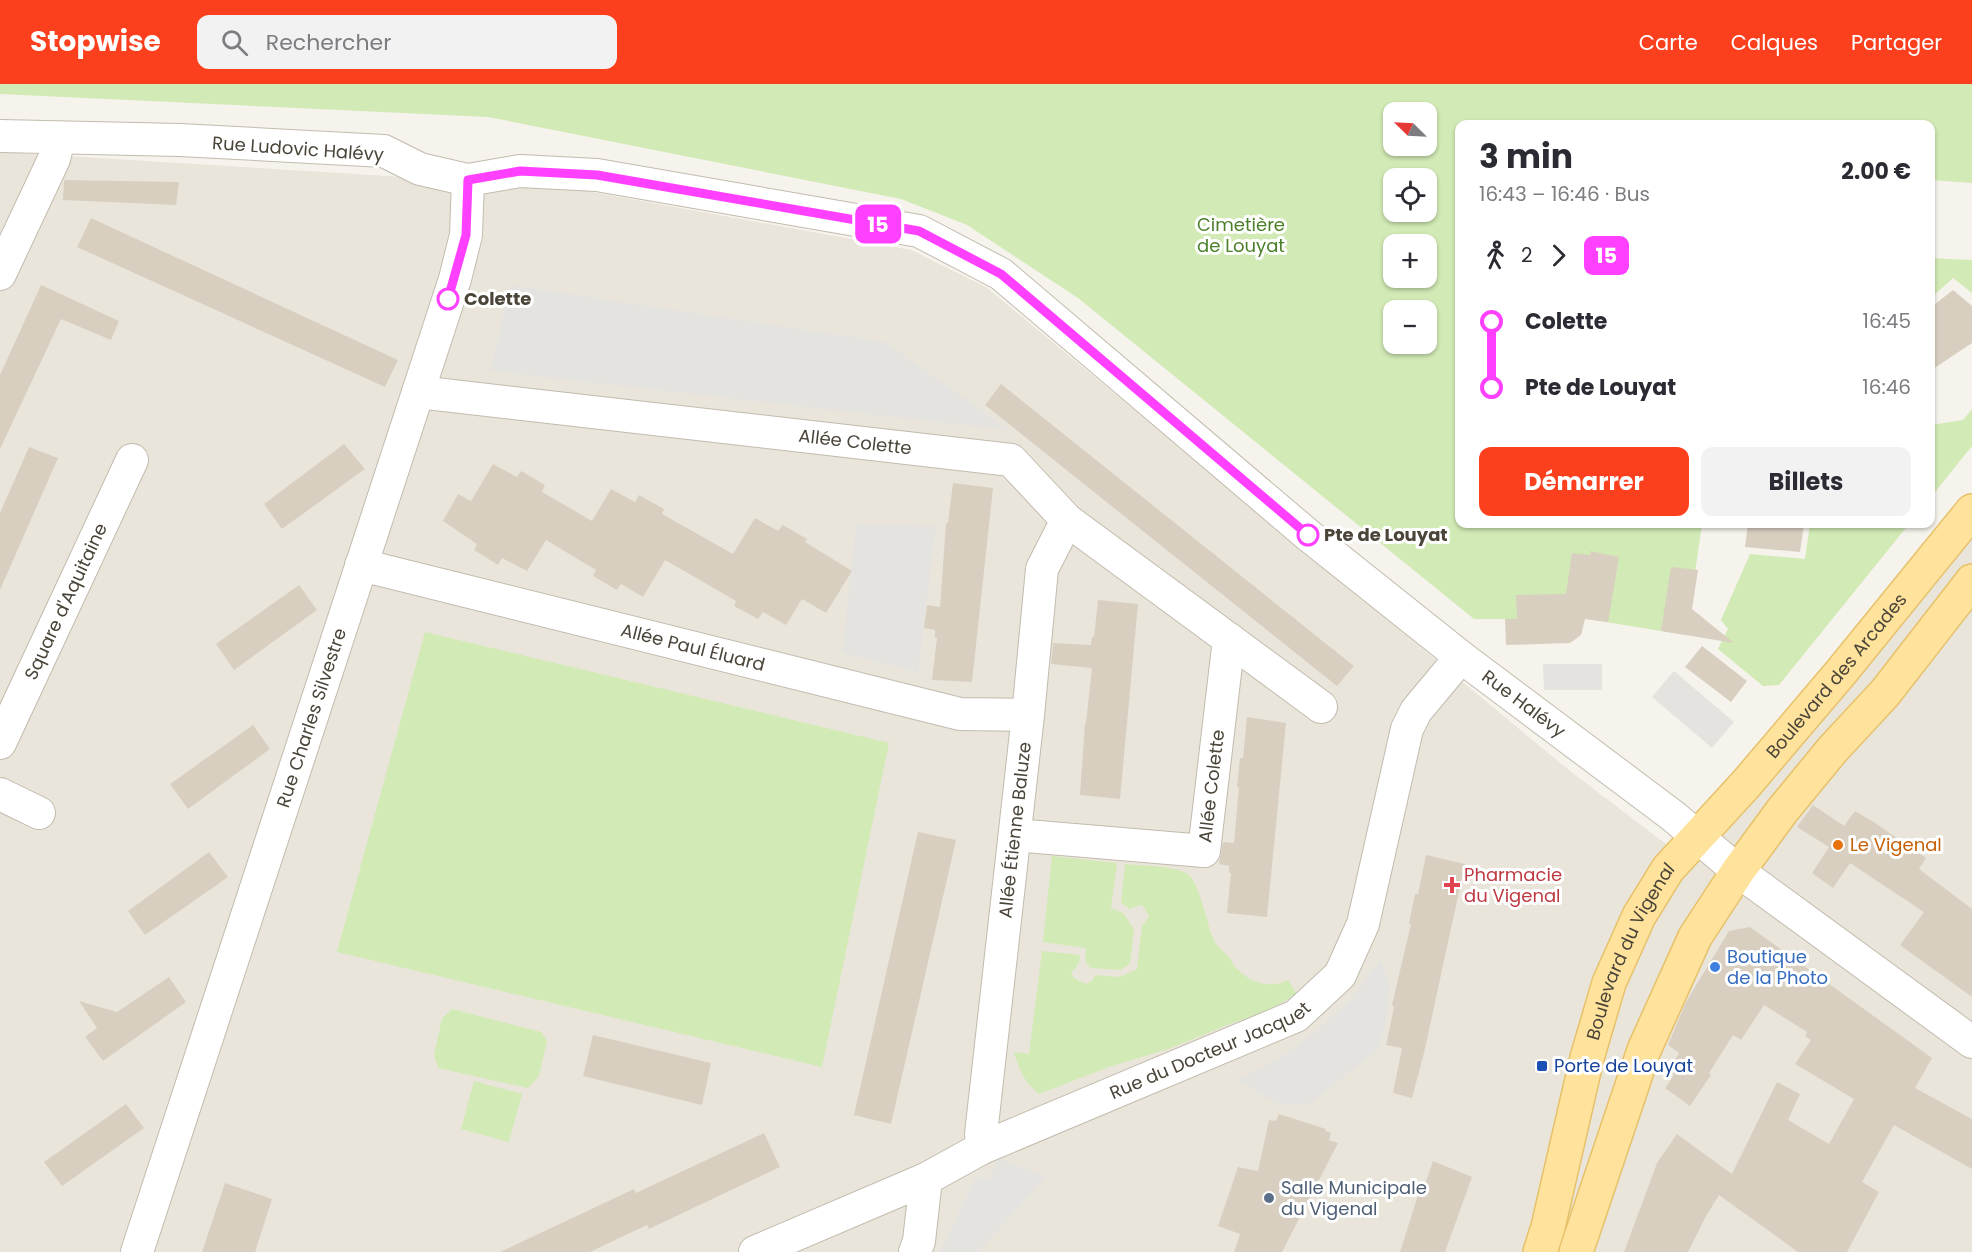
<!DOCTYPE html>
<html lang="fr">
<head>
<meta charset="utf-8">
<style>
	:root { --surface:#fff; --page:#f2f2f3; --text:#2b2b33; --muted:#7c7c81; --accent:#fc3f1d }
	body { margin:0; font-family:Poppins,sans-serif; background:var(--page); color:var(--text); height:100vh; display:flex; flex-direction:column; font-size:22px; white-space:nowrap }
	* { box-sizing:border-box; margin:0 }
	p { font-size:20px; color:var(--muted) }
	.icon { flex:none; width:33px; height:33px; fill:none; stroke:currentColor; stroke-width:2; stroke-linecap:round; stroke-linejoin:round }
	.map { position:relative; flex:1; overflow:hidden }
	.side { position:absolute; left:1455px; top:36px; width:480px; height:408px; display:flex; flex-direction:column; background:var(--surface); border-radius:12px; box-shadow:0 2px 4px #0004 }
	.side>* { flex:none }
	.badge { padding:0 12px; border-radius:9px; font-size:21px; line-height:39px }
	.needle { width:39px; rotate:294deg }
	.buttons { position:absolute; left:1383px; top:18px; display:grid; gap:12px }
	.buttons a { display:grid; place-items:center; width:54px; height:54px; border-radius:12px; background:var(--surface); box-shadow:0 2px 4px #0004; font-size:30px }
	.map>.badge { position:absolute; translate:-50% -50%; box-shadow:0 0 0 3px #fff }
	.legs { display:flex; align-items:center; gap:9px; height:66px; padding:0 24px; font-size:20px }
	.legs p { margin-inline-start:auto }
	.head { display:flex; align-items:center; justify-content:space-between; height:102px; padding:0 24px }
	h1 { font-size:33px; font-weight:700; line-height:45px }
	.action { display:flex; gap:12px; margin-top:auto; padding:12px 24px }
	.action a { flex:1; height:69px; border-radius:12px; background:var(--accent); color:#fff; font-size:24px; font-weight:700; line-height:69px; text-align:center }
	.action a+a { background:var(--page); color:var(--text) }
	ul { padding:0 24px; list-style:none }
	li { display:flex; align-items:center; gap:21px; height:66px; font-size:22px }
	li i { display:grid; place-items:center; width:9px; height:100%; margin:0 8px; background:currentColor }
	li i::after { content:''; width:15px; height:15px; margin:-8px; border:4px solid; border-radius:50%; background:var(--surface) }
	li p { margin-inline-start:auto }
	li:first-child i { background:linear-gradient(#0000 50%,currentColor 0) }
	li:last-child i { background:linear-gradient(currentColor 50%,#0000 0) }
	header { display:flex; align-items:center; gap:36px; box-sizing:border-box; height:84px; padding:0 30px; background:var(--accent); color:#fff }
	header strong { font-size:28px }
	nav { display:flex; gap:33px; margin-inline-start:auto; font-size:21px }
	.search { width:420px; height:54px; background:var(--page); display:flex; align-items:center; gap:15px; box-sizing:border-box; padding:0 21px; border-radius:12px; color:var(--muted); font-size:22px }
	.map>svg:first-child { display:block }
	.residential { fill:#eae5da }
	.green { fill:#d2eab5; fill-rule:evenodd }
	.parking { fill:#e5e3e0 }
	.building { fill:#d8cfc1 }
	.lines { fill:none; stroke-linecap:round; stroke-linejoin:round }
	.minor-casing { stroke:#c2bbae; stroke-width:34 }
	.major-casing { stroke:#e6c16a; stroke-width:36 }
	.minor { stroke:#fff; stroke-width:32 }
	.major { stroke:#ffe39c; stroke-width:33 }
	.line-1-casing { stroke:#fff; stroke-width:14 }
	.line-1 { stroke:#ff40ff; stroke-width:9 }
	.stop-1-dot { fill:#fff; stroke:#ff40ff; stroke-width:3 }
	.food-dot { fill:#e8710a; stroke:#fff; stroke-width:2 }
	.health-dot { fill:#e0444e; stroke:#fff; stroke-width:2 }
	.shop-dot { fill:#3f7fe0; stroke:#fff; stroke-width:2 }
	.transit-dot { fill:#1a4fb4; stroke:#fff; stroke-width:2 }
	.service-dot { fill:#5c6f8a; stroke:#fff; stroke-width:2 }
	.labels { text-anchor:middle; stroke-width:6; stroke-linejoin:round; paint-order:stroke }
	.street-label { font-size:18px; fill:#4b4439; stroke:#fff }
	.park-label { font-size:18px; fill:#4a7f2a; stroke:#fff }
	.stop-label { font-size:18px; font-weight:bold; fill:#4b4439; stroke:#fff; text-anchor:start }
	.food-label { font-size:18px; fill:#c56008; stroke:#fff; text-anchor:start }
	.health-label { font-size:18px; fill:#be3a42; stroke:#fff; text-anchor:start }
	.shop-label { font-size:18px; fill:#366cbe; stroke:#fff; text-anchor:start }
	.transit-label { font-size:18px; fill:#164399; stroke:#fff; text-anchor:start }
	.service-label { font-size:18px; fill:#4e5e75; stroke:#fff; text-anchor:start }
</style>
</head>
<body>
<header>
<strong>Stopwise</strong>
<div class="search"><svg class="icon" aria-label="search" viewBox="0 0 24 24"><circle cx="10" cy="10" r="6"/><path d="M15 15l6 6"/></svg>Rechercher</div>
<nav><a>Carte</a><a>Calques</a><a>Partager</a></nav>
</header>
<div class="map">
<svg width="1972" height="1168" viewBox="0 0 1972 1168">
	<rect width="100%" height="100%" fill="#f6f3ec"/>
	<!-- residential -->
	<path class="residential" d="M0,68L565,103L911,166L986,203L1570,687L1670,763L1972,430V1168H0Z"/>
	<!-- green -->
	<path class="green" d="M0,0H1972V99L1931,96L1930,40H1460V440H1702L1686,551L1587,535H1474L1078,214L967,141L901,115L488,33L0,10ZM1394,28H1426V62H1394ZM1394,94H1426V128H1394ZM1394,160H1426V194H1394ZM1394,226H1426V260H1394Z
		M1930,174L1972,176V209L1953,194L1931,214Z
		M1972,325V362L1931,413V341L1963,336Z
		M1810,440H1909L1779,601L1763,602L1718,565L1728,545L1721,536L1750,470L1805,475Z
		M425,548L889,659L822,983L337,868Z
		M1052,772L1117,779L1111,824L1123,829L1134,845L1130,879L1121,886L1090,884L1085,876L1086,864L1043,858Z
		M1125,780C1141,782 1177,781 1189,791C1202,804 1206,843 1216,860C1219,864 1223,867 1226,870C1231,875 1233,881 1237,885C1250,899 1271,905 1288,896L1297,910L1262,930L1232,939L1171,964L1109,983L1039,1010C1026,1000 1018,985 1014,968L1029,970L1042,867L1080,871L1079,879L1071,889L1074,894L1086,900L1092,897L1095,891L1120,893L1137,885L1142,842L1149,832L1144,823L1140,821L1130,825L1121,819Z
		M452,925L541,948L547,957L539,992L528,1004L438,984L434,971L442,935Z
		M474,997L522,1010L509,1058L461,1045Z"/>
	<!-- parking -->
	<path class="parking" d="M510,201L885,258L1009,346L490,287Z
		M856,440L936,442L918,588L842,569Z
		M1543,580H1602V606H1544Z
		M1674,587L1734,638L1712,664L1652,613Z
		M1380,875L1390,899L1388,929L1380,964L1309,1021L1278,1020L1237,996L1269,980L1296,963L1323,941L1350,916Z
		M997,1074L1046,1092L979,1168H939L976,1093L990,1096Z"/>
	<!-- building -->
	<path class="building" d="M64,96L179,98L176,121L63,116Z
		M91,134L398,276L385,303L77,163Z
		M41,201L119,237L111,256L61,235L0,365V291Z
		M1953,206L1972,222V259L1930,287V224Z
		M1001,300L1354,582L1337,602L985,321Z
		M344,360L365,385L282,445L264,420Z
		M29,363L58,374L0,506V429Z
		M493,380L517,393L521,387L545,401L542,408L592,437L611,405L635,418L639,411L664,425L662,430L733,470L755,434L778,447L783,441L807,455L805,458L852,487L826,529L802,515L786,541L763,528L758,535L734,522L736,517L665,476L643,513L621,500L617,506L593,492L596,486L546,456L527,487L502,474L498,481L474,466L477,460L443,437L458,410L471,417Z
		M953,399L993,404L972,598L932,596L937,554H935V546L924,544L927,521L940,523L946,439H948Z
		M1748,440H1804L1800,468L1745,463Z
		M1590,467L1619,473L1608,538L1585,535L1581,551L1570,559L1506,561L1505,535H1517L1516,511L1566,510L1572,469L1591,471Z
		M1671,483L1698,486L1692,525L1734,559L1661,547Z
		M299,501L317,526L234,586L216,560Z
		M1098,516L1138,520L1120,715L1080,711L1085,639H1086L1092,584L1051,580L1053,559L1091,561L1092,553H1094Z
		M1702,562L1747,597L1731,618L1685,583Z
		M1247,633L1286,639L1267,833L1227,829L1231,789H1229V782L1219,780L1223,758L1234,759L1239,703H1237L1240,674H1243Z
		M253,641L270,665L188,725L170,700Z
		M1813,721L1844,742L1855,727L1872,737L1926,774L1919,785L1972,825V913L1900,861L1924,828L1850,779L1833,804L1812,789L1829,763L1797,743Z
		M918,748L956,756L891,1040L854,1031Z
		M209,768L228,793L145,851L128,827Z
		M1426,771L1465,780L1424,969L1412,1014L1393,1009L1402,964L1386,961L1394,923L1392,921L1411,840L1409,839L1415,810H1418Z
		M1750,843L1932,974L1915,1004L1972,1035V1085L1894,1041L1862,1098L1879,1108L1847,1168H1798L1719,1111L1705,1134L1688,1168H1624L1657,1079L1677,1050L1732,1090L1777,998L1800,1010L1788,1036L1829,1060L1854,1015L1795,980L1811,956L1805,952L1807,948L1764,921L1741,956L1733,951L1709,989L1711,991L1690,1022L1665,1004L1674,991L1668,987L1679,969L1668,961L1686,918L1729,847Z
		M169,893L186,918L103,977L85,953L97,944L79,917L117,928Z
		M593,951L711,979L702,1021L583,992Z
		M126,1020L144,1044L62,1102L44,1078Z
		M1279,1030L1326,1045L1325,1047L1331,1049L1329,1056L1338,1059L1282,1168H1234L1240,1150L1218,1142L1238,1083L1258,1087L1269,1036L1276,1037Z
		M764,1049L780,1083L649,1145L647,1141L590,1168H500L634,1105L636,1109Z
		M1433,1077L1472,1093L1445,1168H1400L1418,1111L1421,1112Z
		M225,1099L272,1115L255,1168H202Z"/>
	<g class="lines">
		<!-- minor casing -->
		<g class="minor-casing">
			<g id="minor">
				<path id="s1" d="M0,52L180,56L384,67L420,85L468,96L520,87L597,91L919,147L1001,190L1308,451L1461,573L1673,732L1738,787L1972,958"/>
				<path d="M0,190L54,75L59,54"/>
				<path id="s2" d="M418,308L1011,376L1067,436L1321,623"/>
				<path id="s3" d="M361,481L960,630L1028,631"/>
				<path id="s4" d="M0,659L132,376"/>
				<path d="M0,710L39,729"/>
				<path id="s5" d="M1015,751L1204,767L1229,555"/>
				<path id="s6" d="M982,1064L981,1050L1028,631L1042,485L1067,436"/>
				<path id="s7" d="M137,1168L455,195L466,151L468,96"/>
				<path id="s8" d="M755,1168L926,1095L982,1064L1296,932L1340,891L1363,840L1407,645L1416,627L1461,573"/>
				<path d="M915,1168L919,1157L926,1095"/>
			</g>
		</g>
		<!-- major casing -->
		<g class="major-casing">
			<g id="major">
				<path id="s9" d="M1540,1168L1548,1143L1587,974L1609,899L1639,832L1668,785L1746,700L1842,587L1972,427"/>
				<path d="M1576,1168L1644,966L1695,853L1738,787L1782,727L1833,665L1885,609L1972,497"/>
			</g>
		</g>
		<!-- minor -->
		<use href="#minor" class="minor"/>
		<!-- major -->
		<use href="#major" class="major"/>
	</g>
	<g class="lines">
		<!-- line-1 casing -->
		<g class="line-1-casing">
			<path id="line-1" d="M448,215L466,151L468,96L520,87L597,91L919,147L1001,190L1308,451"/>
		</g>
		<!-- line-1 -->
		<use href="#line-1" class="line-1"/>
	</g>
	<!-- markers -->
	<g class="stop-1-dot">
		<circle cx="448" cy="215" r="10"/>
		<circle cx="1308" cy="451" r="10"/>
	</g>
	<circle class="food-dot" cx="1838" cy="761" r="6"/>
	<path class="health-dot" d="M1449 792h6v6h6v6h-6v6h-6v-6h-6v-6h6z"/>
	<circle class="shop-dot" cx="1715" cy="883" r="6"/>
	<rect class="transit-dot" x="1536" y="976" width="12" height="12" rx="3"/>
	<circle class="service-dot" cx="1269" cy="1114" r="6"/>
	<g class="labels">
		<!-- street labels -->
		<g class="street-label">
			<text transform="translate(298 65) rotate(4)" y="6">Rue Ludovic Halévy</text>
			<text dy="6" stroke="none"><textPath href="#s2" startOffset="440">Allée Colette</textPath></text>
			<text dy="6" stroke="none"><textPath href="#s4" startOffset="156">Square d'Aquitaine</textPath></text>
			<text dy="6" stroke="none"><textPath href="#s3" startOffset="342">Allée Paul Éluard</textPath></text>
			<text dy="6" stroke="none"><textPath href="#s9" startOffset="663">Boulevard des Arcades</textPath></text>
			<text dy="6" stroke="none"><textPath href="#s1" startOffset="1700">Rue Halévy</textPath></text>
			<text dy="6" stroke="none"><textPath href="#s7" startOffset="562">Rue Charles Silvestre</textPath></text>
			<text dy="6" stroke="none"><textPath href="#s5" startOffset="255">Allée Colette</textPath></text>
			<text dy="6" stroke="none"><textPath href="#s6" startOffset="320">Allée Étienne Baluze</textPath></text>
			<text dy="6" stroke="none"><textPath href="#s9" startOffset="315">Boulevard du Vigenal</textPath></text>
			<text dy="6" stroke="none"><textPath href="#s8" startOffset="498">Rue du Docteur Jacquet</textPath></text>
		</g>
		<!-- park labels -->
		<g class="park-label">
			<text x="1241" y="147">Cimetière<tspan x="1241" dy="21">de Louyat</tspan></text>
		</g>
		<!-- stop labels -->
		<g class="stop-label">
			<text x="464" y="221">Colette</text>
			<text x="1324" y="457">Pte de Louyat</text>
		</g>
		<!-- food labels -->
		<g class="food-label">
			<text x="1850" y="767">Le Vigenal</text>
		</g>
		<!-- health labels -->
		<g class="health-label">
			<text x="1464" y="797">Pharmacie<tspan x="1464" dy="21">du Vigenal</tspan></text>
		</g>
		<!-- shop labels -->
		<g class="shop-label">
			<text x="1727" y="879">Boutique<tspan x="1727" dy="21">de la Photo</tspan></text>
		</g>
		<!-- transit labels -->
		<g class="transit-label">
			<text x="1554" y="988">Porte de Louyat</text>
		</g>
		<!-- service labels -->
		<g class="service-label">
			<text x="1281" y="1110">Salle Municipale<tspan x="1281" dy="21">du Vigenal</tspan></text>
		</g>
	</g>
</svg>
<div class="buttons">
<a><svg class="needle" viewBox="-14 -14 28 28"><path d="M0-13l5 13h-10z" fill="#e53935"/><path d="M0 13l5-13h-10z" fill="#7c7c81"/></svg></a>
<a><svg class="icon" aria-label="locate" viewBox="0 0 24 24"><circle cx="12" cy="12" r="6"/><path d="M12 2v4M12 18v4M2 12h4M18 12h4"/></svg></a>
<a>+</a>
<a>−</a>
</div>
<b class="badge" style="left:878px;top:140px;background:#ff40ff;color:#fff">15</b>
<section class="side">
<div class="head"><div><h1>3 min</h1><p>16:43 – 16:46 · Bus</p></div><b>2.00 €</b></div>
<div class="legs"><svg class="icon" aria-label="walk" viewBox="0 0 24 24"><circle cx="13" cy="4" r="2"/><path d="M13 8l-2 6 4 7M11 14l-3 7M7 12l3-4h3l4 4"/></svg>2<svg class="icon" aria-label="forward" viewBox="0 0 24 24"><path d="M9 5l7 7-7 7"/></svg><b class="badge" style="background:#ff40ff;color:#fff">15</b></div>
<ul>
<li><i style="color:#ff40ff"></i><b>Colette</b><p>16:45</p></li>
<li><i style="color:#ff40ff"></i><b>Pte de Louyat</b><p>16:46</p></li>
</ul>
<div class="action"><a>Démarrer</a><a>Billets</a></div>
</section>
</div>
</body>
</html>
